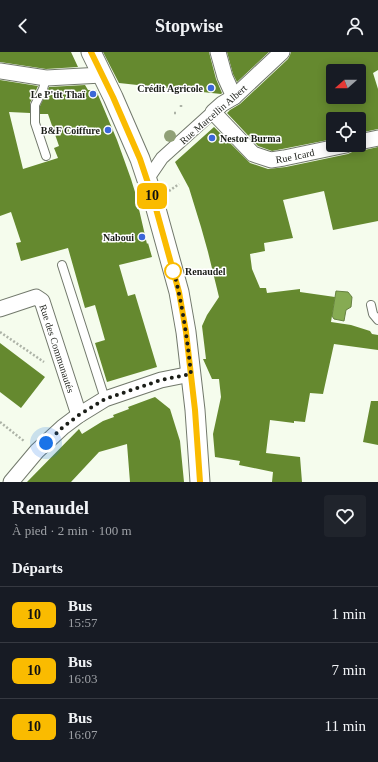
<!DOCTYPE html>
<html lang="fr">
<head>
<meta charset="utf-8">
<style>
	:root { --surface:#171b24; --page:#20242c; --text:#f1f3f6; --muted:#9ea1a6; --line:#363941 }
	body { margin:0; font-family:"Times New Roman",serif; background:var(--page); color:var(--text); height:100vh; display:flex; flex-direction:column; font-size:15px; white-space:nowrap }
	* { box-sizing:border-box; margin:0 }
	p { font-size:13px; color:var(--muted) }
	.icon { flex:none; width:22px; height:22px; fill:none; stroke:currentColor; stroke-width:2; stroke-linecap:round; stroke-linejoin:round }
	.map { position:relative; height:430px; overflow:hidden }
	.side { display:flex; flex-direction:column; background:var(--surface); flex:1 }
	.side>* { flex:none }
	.badge { padding:0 8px; border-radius:6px; font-size:14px; line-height:26px }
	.needle { width:26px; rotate:249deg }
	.buttons { position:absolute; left:326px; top:12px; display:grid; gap:8px }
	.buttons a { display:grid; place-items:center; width:40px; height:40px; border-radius:4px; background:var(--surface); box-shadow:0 2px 10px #0003; font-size:20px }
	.you { position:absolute; width:20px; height:20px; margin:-10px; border:3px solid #fff; border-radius:50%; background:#1a73e8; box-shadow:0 0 0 6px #1a73e833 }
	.map>.badge { position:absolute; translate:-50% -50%; box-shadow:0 0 0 2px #fff }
	h2 { padding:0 12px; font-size:15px; line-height:36px }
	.round { display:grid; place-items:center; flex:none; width:42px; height:42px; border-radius:4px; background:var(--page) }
	.summary { display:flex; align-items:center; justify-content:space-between; height:68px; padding:0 12px }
	h1 { font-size:19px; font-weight:700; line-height:30px }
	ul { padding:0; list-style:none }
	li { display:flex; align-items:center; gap:12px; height:56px; padding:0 12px; border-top:1px solid var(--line) }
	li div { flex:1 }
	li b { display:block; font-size:15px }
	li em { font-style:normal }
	li .badge { min-width:44px; font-weight:700; text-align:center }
	header { display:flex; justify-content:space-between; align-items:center; height:52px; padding:0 12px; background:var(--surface); font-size:18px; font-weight:700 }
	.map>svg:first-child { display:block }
	.water { fill:#86ab53; stroke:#668141 }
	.building { fill:#65892f; fill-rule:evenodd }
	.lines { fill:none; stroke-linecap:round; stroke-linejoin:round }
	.service-casing { stroke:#72796c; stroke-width:10 }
	.pedestrian-casing { stroke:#72796c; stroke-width:14 }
	.minor-casing { stroke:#72796c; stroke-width:17 }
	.tertiary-casing { stroke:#72796c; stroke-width:21 }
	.path { stroke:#adb3a7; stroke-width:2.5; stroke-dasharray:2 2; stroke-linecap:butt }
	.service { stroke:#fff; stroke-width:8 }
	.pedestrian { stroke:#fff; stroke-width:12 }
	.minor { stroke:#fff; stroke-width:15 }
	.tertiary { stroke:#fff; stroke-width:19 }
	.tree { fill:#90a077 }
	.line-casing { stroke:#fff; stroke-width:9 }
	.line { stroke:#fabb00; stroke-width:6 }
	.walk { stroke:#1b1e18; stroke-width:4; stroke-dasharray:0 7.2 }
	.poi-dot { fill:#3c67d8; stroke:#fff; stroke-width:1.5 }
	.stop-dot { fill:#fff; stroke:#fabb00; stroke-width:2 }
	.labels { text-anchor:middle; stroke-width:3; stroke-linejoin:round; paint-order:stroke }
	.poi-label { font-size:10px; font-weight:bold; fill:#1b1e18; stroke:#fff; text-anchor:end }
	.street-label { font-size:10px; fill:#1b1e18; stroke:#fff }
	.stop-label { font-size:10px; font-weight:bold; fill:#1b1e18; stroke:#fff; text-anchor:start }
</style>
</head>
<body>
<header><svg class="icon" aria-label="back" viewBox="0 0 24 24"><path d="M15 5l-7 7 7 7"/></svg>Stopwise<svg class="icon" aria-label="person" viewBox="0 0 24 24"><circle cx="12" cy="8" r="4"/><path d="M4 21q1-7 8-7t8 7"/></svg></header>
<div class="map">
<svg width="378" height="430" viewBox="0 0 378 430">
	<rect width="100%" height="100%" fill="#f5fced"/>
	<!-- water -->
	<path class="water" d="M336,239L348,240L352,245L351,255L346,258L344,269L334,267L332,264Z"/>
	<!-- building -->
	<path class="building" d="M0,0H71L78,15L46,17L0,10Z
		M103,0H209L216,27L222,41L221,42L119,31Z
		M227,0H269L237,30L233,22Z
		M291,0H378V18L373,21L378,37V77L359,81V67H333V87L272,99L258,94L227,61L230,58L240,52L288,7L290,3ZM333,19H359V45H333Z
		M0,28L38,34L30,51V61L9,60L23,117L58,106L54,96L59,94L48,62H40V54L49,35L85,33L88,38H96L117,88L131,127L135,140L147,192L148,191L152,205L119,213L128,244L135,242L157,315L107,330L95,291L105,288L95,253L85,256L68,196L21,209L16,191L21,190L11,160L0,164Z
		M214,75L250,111L268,117L286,115L348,102L352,100L354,97L357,99H360L378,95V169L333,178L324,139L283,148L293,186L264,191L265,199L250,202L252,217L260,236H266L267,241L300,237V240L335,245L331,270L351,273L370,279L372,282L378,283V298L334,292L323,342L310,341L305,370L294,369V371L270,368L266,401L300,405L302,430H272L273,420L239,413L240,409L215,405L213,382L221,345L219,327H212L203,307H206L202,274L207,263L219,245L208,200L201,175L189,136L175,110Z
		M0,291L45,325L21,356L0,340Z
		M155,345L170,357L180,389L184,430H130L127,392L99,400L71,430H27L79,377L82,382L103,369L114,365L113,363L129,357L128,355Z
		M371,349H378V393L363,390Z"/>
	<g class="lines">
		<!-- service casing -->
		<g class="service-casing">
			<path id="service" d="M46,104L35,71V53L43,37L46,26
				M62,213L105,347
				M371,253L373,262L378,268"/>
		</g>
		<!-- pedestrian casing -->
		<g class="pedestrian-casing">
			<path id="pedestrian" d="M147,128L162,106L213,60"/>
		</g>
		<!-- minor casing -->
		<g class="minor-casing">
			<g id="minor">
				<path d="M218,0L225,25L234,45"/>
				<path id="s1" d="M282,0L234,45L222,52L213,60L253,102L271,108L284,106L346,93"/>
				<path d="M0,19L46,26L102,23"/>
				<path d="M359,90L378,86"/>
				<path id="s2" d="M0,257L36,245L42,249L79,363"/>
				<path d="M11,430L37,399L63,375L79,363L105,347L161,328L191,322"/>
			</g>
		</g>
		<!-- tertiary casing -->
		<g class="tertiary-casing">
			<path id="tertiary" d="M91,0L113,45L140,107L153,146L179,240L186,280L195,358L200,430"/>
		</g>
		<!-- path -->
		<path class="path" d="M181,55V53
			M174,61H177
			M169,139L179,132
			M0,280L44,310
			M0,370L24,389"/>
		<!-- service -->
		<use href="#service" class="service"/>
		<!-- pedestrian -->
		<use href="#pedestrian" class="pedestrian"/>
		<!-- minor -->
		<use href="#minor" class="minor"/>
		<!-- tertiary -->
		<use href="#tertiary" class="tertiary"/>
	</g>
	<!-- trees -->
	<circle class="tree" cx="170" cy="84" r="6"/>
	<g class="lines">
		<!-- line casing -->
		<g class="line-casing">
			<path id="line" d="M91,0L113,45L140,107L153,146L179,240L186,280L195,358L200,430"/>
		</g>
		<!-- line -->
		<use href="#line" class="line"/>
		<!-- walk -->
		<path class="walk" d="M46,391L63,375L79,363L105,347L161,328L191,322C187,285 182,249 172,213L173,219"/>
	</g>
	<!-- markers -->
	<g class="poi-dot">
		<circle cx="211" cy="36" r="4"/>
		<circle cx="93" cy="42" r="4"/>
		<circle cx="108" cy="78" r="4"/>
		<circle cx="212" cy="86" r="4"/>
		<circle cx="142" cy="185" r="4"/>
	</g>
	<circle class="stop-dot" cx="173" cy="219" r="8"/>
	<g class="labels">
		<!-- poi labels -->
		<g class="poi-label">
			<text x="203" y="40">Crédit Agricole</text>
			<text x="85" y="46">Le P'tit Thaï</text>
			<text x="100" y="82">B&amp;F Coiffure</text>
			<text x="220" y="90" text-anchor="start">Nestor Burma</text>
			<text x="134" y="189">Naboui</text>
		</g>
		<!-- street labels -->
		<g class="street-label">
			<text transform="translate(213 62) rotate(-41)" y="4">Rue Marcellin Albert</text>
			<text dy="4" stroke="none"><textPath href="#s1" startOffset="193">Rue Icard</textPath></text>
			<text dy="4" stroke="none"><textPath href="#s2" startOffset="95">Rue des Communautés</textPath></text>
		</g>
		<!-- stop labels -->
		<g class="stop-label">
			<text x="185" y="223">Renaudel</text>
		</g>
	</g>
</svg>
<div class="buttons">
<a><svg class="needle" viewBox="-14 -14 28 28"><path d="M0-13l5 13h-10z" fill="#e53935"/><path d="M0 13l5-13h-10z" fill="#9ea1a6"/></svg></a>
<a><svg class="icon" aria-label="locate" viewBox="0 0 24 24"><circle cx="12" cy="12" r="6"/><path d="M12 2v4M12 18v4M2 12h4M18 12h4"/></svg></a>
</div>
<div class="you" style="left:46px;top:391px"></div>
<b class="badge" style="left:152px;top:144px;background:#fabb00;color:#111">10</b>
</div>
<section class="side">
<div class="summary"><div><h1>Renaudel</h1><p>À pied · 2 min · 100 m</p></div><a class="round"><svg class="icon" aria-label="heart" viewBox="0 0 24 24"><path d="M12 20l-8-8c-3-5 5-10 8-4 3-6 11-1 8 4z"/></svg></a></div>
<h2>Départs</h2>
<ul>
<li><span class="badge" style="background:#fabb00;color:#111">10</span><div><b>Bus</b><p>15:57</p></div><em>1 min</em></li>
<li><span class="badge" style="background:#fabb00;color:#111">10</span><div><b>Bus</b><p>16:03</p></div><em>7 min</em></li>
<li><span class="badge" style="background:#fabb00;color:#111">10</span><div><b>Bus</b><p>16:07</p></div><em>11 min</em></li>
</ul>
</section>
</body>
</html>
